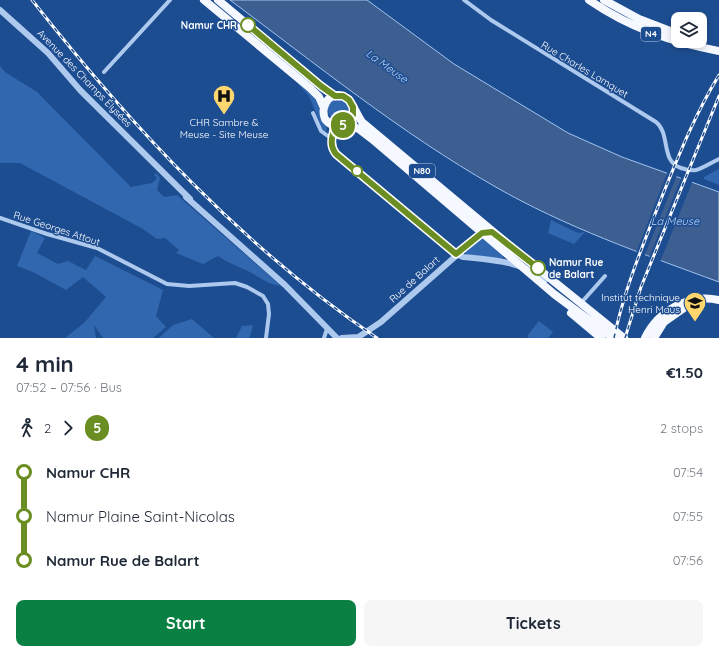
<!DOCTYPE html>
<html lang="en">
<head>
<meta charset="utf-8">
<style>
	:root { --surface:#fff; --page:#f6f6f7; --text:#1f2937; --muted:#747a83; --accent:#0b8043 }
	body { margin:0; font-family:Quicksand,sans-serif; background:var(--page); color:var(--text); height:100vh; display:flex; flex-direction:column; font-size:15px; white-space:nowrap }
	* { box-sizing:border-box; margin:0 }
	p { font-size:13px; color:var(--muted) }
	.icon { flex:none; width:22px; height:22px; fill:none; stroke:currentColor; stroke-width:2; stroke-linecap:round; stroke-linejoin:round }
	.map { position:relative; height:338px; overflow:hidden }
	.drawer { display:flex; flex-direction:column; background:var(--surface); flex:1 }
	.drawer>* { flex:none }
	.badge { padding:0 8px; border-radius:13px; font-size:14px; line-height:26px }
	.controls { position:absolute; left:671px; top:12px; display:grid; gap:8px }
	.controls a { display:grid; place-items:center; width:36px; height:36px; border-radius:8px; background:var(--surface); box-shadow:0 2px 6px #0003; font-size:20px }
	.map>.badge { position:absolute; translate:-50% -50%; box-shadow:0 0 0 2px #fff }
	.legs { display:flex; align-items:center; gap:6px; height:44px; padding:0 16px; font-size:13px }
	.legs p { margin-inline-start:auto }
	.headline { display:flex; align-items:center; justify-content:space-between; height:68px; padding:0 16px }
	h1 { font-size:22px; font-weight:800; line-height:30px }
	.action { display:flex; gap:8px; margin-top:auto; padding:8px 16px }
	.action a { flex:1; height:46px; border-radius:8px; background:var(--accent); color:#fff; font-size:16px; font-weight:800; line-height:46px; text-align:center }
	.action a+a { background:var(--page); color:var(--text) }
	ul { padding:0 16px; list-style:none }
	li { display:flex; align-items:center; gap:14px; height:44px; font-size:15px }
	li i { display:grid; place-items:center; width:6px; height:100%; margin:0 5px; background:currentColor }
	li i::after { content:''; width:10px; height:10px; margin:-5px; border:3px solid; border-radius:50%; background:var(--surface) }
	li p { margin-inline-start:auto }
	li:first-child i { background:linear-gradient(#0000 50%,currentColor 0) }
	li:last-child i { background:linear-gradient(currentColor 50%,#0000 0) }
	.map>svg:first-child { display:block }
	.green { fill:#3167af }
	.water { fill:#3c5e90; stroke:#a1c4f0 }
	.pier { fill:#1d4d91 }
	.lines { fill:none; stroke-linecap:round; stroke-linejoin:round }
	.minor { stroke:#aec9ee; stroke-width:4 }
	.tertiary { stroke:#aec9ee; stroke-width:6 }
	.primary { stroke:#f5f8ff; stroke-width:8 }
	.rail-casing { stroke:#fff; stroke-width:3 }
	.rail { stroke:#1d4d91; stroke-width:1.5; stroke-dasharray:4.5; stroke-linecap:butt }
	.line-1-casing { stroke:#fff; stroke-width:9 }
	.line-1 { stroke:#6b8e23; stroke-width:6 }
	.stop-1-dot { fill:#fff; stroke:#6b8e23; stroke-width:2 }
	.labels { text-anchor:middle; stroke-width:3; stroke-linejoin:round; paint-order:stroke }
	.shield { fill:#1d4d91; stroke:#bbcade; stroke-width:1 }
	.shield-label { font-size:9px; font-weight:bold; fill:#fff }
	.stop-label { font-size:10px; font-weight:bold; fill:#fff; stroke:#1d4d91; text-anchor:end }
	.street-label { font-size:10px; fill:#fff; stroke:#1d4d91 }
	.poi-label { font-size:10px; fill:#fff; stroke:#1d4d91 }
	.water-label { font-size:11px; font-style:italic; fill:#bad3f5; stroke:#1d4d91 }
</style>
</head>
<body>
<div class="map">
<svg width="719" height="338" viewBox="0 0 719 338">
	<rect width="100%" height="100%" fill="#1d4d91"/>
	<!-- green -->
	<path class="green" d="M255,34L324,91L320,95L253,37Z
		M0,66L5,72L37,92L131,187L152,183L157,178L154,175L156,173L160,178L157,190L164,197L177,195L281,286C264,283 261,277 246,270C236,266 227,262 218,256L203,264L176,253L179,250L165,238L157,239L143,229L20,163H0Z
		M291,76L315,97L319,107L320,117L327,128L326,132L323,130L309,96Z
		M328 110a11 11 0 1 1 22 0a11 11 0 1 1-22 0Z
		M719,169V185L704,179V177Z
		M551,220L578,233L585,232L574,244L548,233Z
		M31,231L45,238L37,253L58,264L68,261L86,270L95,256L163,290L156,316L166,327L153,338H103L94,325L96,338H65L84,323L106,297L83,277L66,290L33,272L17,266Z
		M483,237L504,255L502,259L466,254L465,251Z
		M192,319L214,338H159L173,325Z
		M539,321L553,332L548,338H529L527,336Z
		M253,325L251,334L249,338H236L242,326Z"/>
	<!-- water -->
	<path class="water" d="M230,0H367L454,64L568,133L622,157L719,192V282C643,254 565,227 494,186C401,133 316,64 230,0Z"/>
	<!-- pier -->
	<path class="pier" d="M668,171L677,175L644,257L636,253Z
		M682,176L693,180L660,262L649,258Z"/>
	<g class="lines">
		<!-- minor -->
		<path class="minor" d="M464,0L491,20L656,122C671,134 660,161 681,168C687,170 691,171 696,170C704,168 712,162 719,159
			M104,72L170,0
			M313,113L321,131L332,139
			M335,126L331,142L336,154L456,254
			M0,218L47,234L97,248L167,284L189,286L235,283L247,287L263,296L268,304L269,314L266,338
			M581,303L605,276
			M324,338L327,329"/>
		<!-- tertiary -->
		<path class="tertiary" d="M0,10L48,53L80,90L190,199
			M186,197L285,285L337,338
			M456,254L463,257C492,260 521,261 545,280
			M342,338L358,337
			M357,338L381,322L482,233"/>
		<!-- primary -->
		<path class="primary" d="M204,0L310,88L319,97L323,106
			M218,0L321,86L335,96
			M589,0C630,28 671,42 719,51
			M604,0L639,19L678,34
			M354,111L349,122C341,129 331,127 325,119C319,105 332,88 347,98C352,101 357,115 362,122L515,250L624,338
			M346,124L359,129L372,139L554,294L613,338
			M571,313L601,338
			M645,338C658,311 689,293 719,300
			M654,338L664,322L684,308"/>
		<!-- rail casing -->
		<g class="rail-casing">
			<path id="rail" d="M32,0C131,126 243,247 377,338
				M614,338C624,290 643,245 661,199C678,157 695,114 719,75
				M625,338L641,287L719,96"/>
		</g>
		<!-- rail -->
		<use href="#rail" class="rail"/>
	</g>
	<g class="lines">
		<!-- line-1 casing -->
		<g class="line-1-casing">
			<path id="line-1" d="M248,25L321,86L335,96H343L349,100L353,107V115L346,124L335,126C332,137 329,145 336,154L456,254L482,233L492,232L538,268"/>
		</g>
		<!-- line-1 -->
		<use href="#line-1" class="line-1"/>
	</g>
	<!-- icons -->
	<defs>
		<g id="hospital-pin" transform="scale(1.15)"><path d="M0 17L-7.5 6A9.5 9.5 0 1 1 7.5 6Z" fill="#fdd76d" stroke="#1d4d91"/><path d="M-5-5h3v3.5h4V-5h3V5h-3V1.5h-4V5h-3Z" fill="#111"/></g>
		<g id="university-pin" transform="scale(1.15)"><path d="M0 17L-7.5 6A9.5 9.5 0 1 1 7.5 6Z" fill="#fdd76d" stroke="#1d4d91"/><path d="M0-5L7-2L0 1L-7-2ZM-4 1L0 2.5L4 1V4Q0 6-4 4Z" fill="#111"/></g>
	</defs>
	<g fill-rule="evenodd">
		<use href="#hospital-pin" x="224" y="96"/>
		<use href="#university-pin" x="695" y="303"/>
	</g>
	<!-- markers -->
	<g class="stop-1-dot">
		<circle cx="248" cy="25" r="7"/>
		<circle cx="357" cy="171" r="5"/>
		<circle cx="538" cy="268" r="7"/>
	</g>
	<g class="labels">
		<!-- shield labels -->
		<g class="shield">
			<rect x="641" y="27" width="20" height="14" rx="3"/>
			<rect x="409" y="164" width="26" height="14" rx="3"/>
		</g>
		<g class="shield-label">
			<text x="651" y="37">N4</text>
			<text x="422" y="174">N80</text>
		</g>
		<!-- stop labels -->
		<g class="stop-label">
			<text x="237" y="29">Namur CHR</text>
			<text x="549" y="266" text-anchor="start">Namur Rue<tspan x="549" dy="12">de Balart</tspan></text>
		</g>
		<!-- street labels -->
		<g class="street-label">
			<text transform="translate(585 69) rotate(31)" y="4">Rue Charles Lamquet</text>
			<text transform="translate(85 78) rotate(46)" y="4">Avenue des Champs Élysées</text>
			<text transform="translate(57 228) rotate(18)" y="4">Rue Georges Attout</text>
			<text transform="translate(414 279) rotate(-42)" y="4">Rue de Balart</text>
		</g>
		<!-- poi labels -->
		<g class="poi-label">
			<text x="224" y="126">CHR Sambre &amp;<tspan x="224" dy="12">Meuse - Site Meuse</tspan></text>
			<text x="680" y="301" text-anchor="end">Institut technique<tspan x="680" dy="12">Henri Maus</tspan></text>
		</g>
		<!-- water labels -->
		<g class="water-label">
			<text transform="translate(387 66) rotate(36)" y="4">La Meuse</text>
			<text x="675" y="225">La Meuse</text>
		</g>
	</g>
</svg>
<div class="controls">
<a><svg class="icon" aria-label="layers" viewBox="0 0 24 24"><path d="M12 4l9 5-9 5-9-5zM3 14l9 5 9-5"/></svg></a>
</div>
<b class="badge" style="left:343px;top:125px;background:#6b8e23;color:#fff">5</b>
</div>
<section class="drawer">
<div class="headline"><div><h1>4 min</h1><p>07:52 – 07:56 · Bus</p></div><b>€1.50</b></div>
<div class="legs"><svg class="icon" aria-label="walk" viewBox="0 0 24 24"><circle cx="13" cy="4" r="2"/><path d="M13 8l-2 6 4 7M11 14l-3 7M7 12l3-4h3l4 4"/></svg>2<svg class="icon" aria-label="forward" viewBox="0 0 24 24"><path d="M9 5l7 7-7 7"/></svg><b class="badge" style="background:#6b8e23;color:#fff">5</b><p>2 stops</p></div>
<ul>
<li><i style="color:#6b8e23"></i><b>Namur CHR</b><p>07:54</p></li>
<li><i style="color:#6b8e23"></i><span>Namur Plaine Saint-Nicolas</span><p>07:55</p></li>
<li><i style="color:#6b8e23"></i><b>Namur Rue de Balart</b><p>07:56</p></li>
</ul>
<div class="action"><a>Start</a><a>Tickets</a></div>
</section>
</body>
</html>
